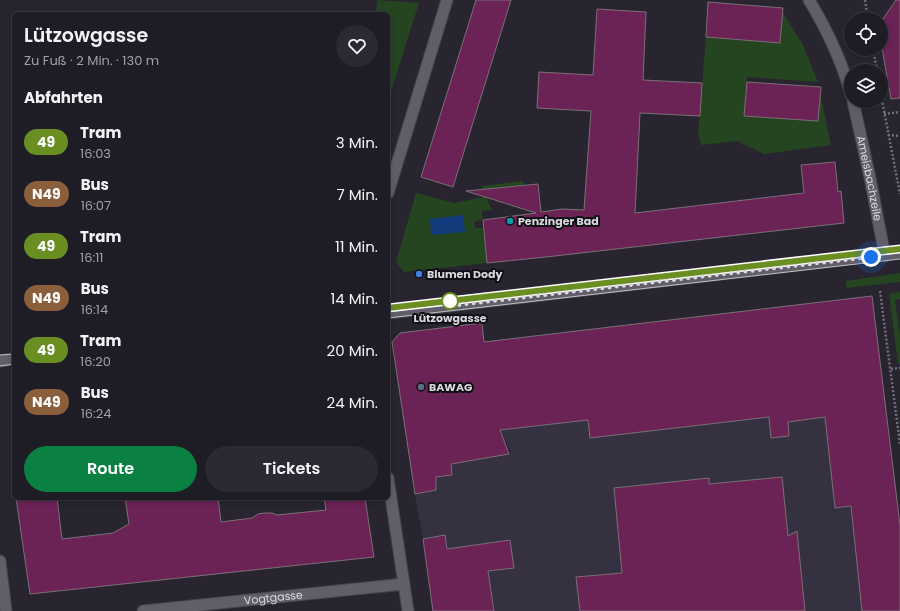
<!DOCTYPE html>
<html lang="de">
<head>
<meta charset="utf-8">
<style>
	:root { --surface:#1e1c24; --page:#2b2931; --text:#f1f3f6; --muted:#a1a1a6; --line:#3c3a41; --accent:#0b8043 }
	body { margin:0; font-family:Poppins,sans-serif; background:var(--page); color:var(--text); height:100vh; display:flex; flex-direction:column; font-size:15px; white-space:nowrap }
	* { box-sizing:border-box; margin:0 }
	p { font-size:13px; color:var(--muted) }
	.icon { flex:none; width:22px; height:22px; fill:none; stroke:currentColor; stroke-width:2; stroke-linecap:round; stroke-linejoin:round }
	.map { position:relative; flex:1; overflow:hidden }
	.details { position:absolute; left:12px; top:12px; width:378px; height:488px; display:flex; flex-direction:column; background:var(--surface); border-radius:6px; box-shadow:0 2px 6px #0003,0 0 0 1px var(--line) }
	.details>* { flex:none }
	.badge { padding:0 8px; border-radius:13px; font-size:14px; line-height:26px }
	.buttons { position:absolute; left:844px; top:12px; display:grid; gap:8px }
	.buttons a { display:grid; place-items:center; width:44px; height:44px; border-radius:50%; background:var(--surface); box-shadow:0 2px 6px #0003,0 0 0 1px var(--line); font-size:20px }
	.you { position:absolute; width:20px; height:20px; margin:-10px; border:3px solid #fff; border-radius:50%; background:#1a73e8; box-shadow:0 0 0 6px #1a73e833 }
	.map>.badge { position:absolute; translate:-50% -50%; box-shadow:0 0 0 2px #fff }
	h2 { padding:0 12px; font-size:15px; line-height:36px }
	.round { display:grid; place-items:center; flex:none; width:42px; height:42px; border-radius:21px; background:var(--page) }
	.headline { display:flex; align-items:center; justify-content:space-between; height:68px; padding:0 12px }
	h1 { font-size:19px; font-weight:600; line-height:30px }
	.button { display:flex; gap:8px; margin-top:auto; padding:8px 12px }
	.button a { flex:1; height:46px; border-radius:24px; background:var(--accent); color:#fff; font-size:16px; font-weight:600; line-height:46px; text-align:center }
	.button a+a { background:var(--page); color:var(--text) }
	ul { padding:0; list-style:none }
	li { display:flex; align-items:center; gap:12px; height:52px; padding:0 12px }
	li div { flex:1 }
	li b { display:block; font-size:15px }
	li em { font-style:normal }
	li .badge { min-width:44px; font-weight:700; text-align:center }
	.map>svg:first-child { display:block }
	.built { fill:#353140 }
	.green { fill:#24451f }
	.water { fill:#133c7d }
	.building { fill:#6b2356; stroke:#7b6f76 }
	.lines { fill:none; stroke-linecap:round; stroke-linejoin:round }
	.minor-casing { stroke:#46434b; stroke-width:13 }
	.tertiary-casing { stroke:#46434b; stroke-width:13 }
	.secondary-casing { stroke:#46434b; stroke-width:13 }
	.path { stroke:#726f79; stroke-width:2.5; stroke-dasharray:2 2; stroke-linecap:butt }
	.minor { stroke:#615e6a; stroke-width:11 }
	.tertiary { stroke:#615e6a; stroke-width:11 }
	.secondary { stroke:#615e6a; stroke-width:11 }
	.tram { stroke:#c1bfc6; stroke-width:1 }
	.line-casing { stroke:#fff; stroke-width:9 }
	.line { stroke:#6b8e23; stroke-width:6 }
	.walk { stroke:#dbd9e0; stroke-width:4; stroke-dasharray:0 7.2 }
	.culture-dot { fill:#0f9aa8; stroke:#100f14; stroke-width:1.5 }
	.shop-dot { fill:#3f7fe0; stroke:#100f14; stroke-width:1.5 }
	.stop-dot { fill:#fff; stroke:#6b8e23; stroke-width:2 }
	.service-dot { fill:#5c6f8a; stroke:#100f14; stroke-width:1.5 }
	.labels { text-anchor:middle; stroke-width:4; stroke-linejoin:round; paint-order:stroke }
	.street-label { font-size:11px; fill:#dbd9e0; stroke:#100f14 }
	.poi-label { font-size:11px; font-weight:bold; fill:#dbd9e0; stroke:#100f14; text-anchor:start }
	.stop-label { font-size:11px; font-weight:bold; fill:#dbd9e0; stroke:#100f14 }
</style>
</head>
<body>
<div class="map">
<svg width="900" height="611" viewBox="0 0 900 611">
	<rect width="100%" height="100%" fill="#282530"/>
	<!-- built -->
	<path class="built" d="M787,397L814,418L825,417L835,508L851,506L862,611H495L488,571L514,568L510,540L447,549L445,535L423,539L415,494L436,490V477L451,464L509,454L511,452L500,430L588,420L591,438L769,417L771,438L789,436Z"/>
	<!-- green -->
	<path class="green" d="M377,0L419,3L388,101V14H376Z
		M782,11L803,45L818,82L747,77L744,116L818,121L820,92L831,145L764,154L737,141L701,145L698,133L706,37L779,43Z
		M523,181L524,186L486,189L487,200L492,210L482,211V220L474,222L475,228H483L487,263L404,272L396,262L416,193L455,203L483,197L482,186Z
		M900,273V282L846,288V281Z
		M900,292V299L895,300L900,335V363H898L889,294Z"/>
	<!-- water -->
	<path class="water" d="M463,215L465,232L431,235L430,219Z"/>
	<!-- building -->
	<path class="building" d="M476,0H511L453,187L421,177Z
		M896,0H900V98L891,99L881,42H882L883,19Z
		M708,2L783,8L780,43L706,37Z
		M597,9L646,12L643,80L702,83L700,116L640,113L635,213L804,193L801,165L835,162L838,192L841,191L844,223L546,257L487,263L483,220L536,213L466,191L538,184L541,212L562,209L584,210L591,111L537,108L539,72L593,75Z
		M747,82L821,87L818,121L744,116Z
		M872,296L900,525V611H862L851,506L835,508L825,417L788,422L789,436L771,438L769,417L590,438L588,420L500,430L509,454L451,464L452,475L436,477V490L415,494L392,342L400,333L482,323L484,342Z
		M782,477L788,536L797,531L805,611H580L576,577L622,573L614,488L709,478V484Z
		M16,498H57L62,539L113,533L129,524L125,498H218L221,522L252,518L258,514L264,513H272L277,515L326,510L324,498H365L374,557L30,594Z
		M445,535L447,549L510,540L514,568L488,571L494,611H433L423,539Z"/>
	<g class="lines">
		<!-- minor casing -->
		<g class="minor-casing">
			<g id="minor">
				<path d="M809,0C827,30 842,61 851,95"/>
				<path id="s1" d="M853,101L870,178L885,256"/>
				<path d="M0,561L6,611"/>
				<path id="s2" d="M143,611L404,584"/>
			</g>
		</g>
		<!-- tertiary casing -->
		<g class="tertiary-casing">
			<path id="tertiary" d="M388,193L447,0
				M388,478L408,611"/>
		</g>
		<!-- secondary casing -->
		<g class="secondary-casing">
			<path id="secondary" d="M388,313L900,253
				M0,361L14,359"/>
		</g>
		<!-- path -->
		<path class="path" d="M865,0L868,19
			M873,49L877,71
			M881,95L900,194
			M884,114L900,112
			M888,135L900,136
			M880,291L900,444
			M891,369L900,368"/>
		<!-- minor -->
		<use href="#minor" class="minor"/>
		<!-- tertiary -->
		<use href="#tertiary" class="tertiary"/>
		<!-- secondary -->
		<use href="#secondary" class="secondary"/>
		<!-- tram -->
		<path class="tram" d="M388,308L900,249
			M388,318L900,259
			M0,355L14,354
			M0,366L14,364"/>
	</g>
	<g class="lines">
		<!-- line casing -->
		<g class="line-casing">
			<path id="line" d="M388,308L900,249"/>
		</g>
		<!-- line -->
		<use href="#line" class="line"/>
		<!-- walk -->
		<path class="walk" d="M450,301V306L871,257"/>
	</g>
	<!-- markers -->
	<circle class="culture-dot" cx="510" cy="221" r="4"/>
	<circle class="shop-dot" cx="419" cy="274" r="4"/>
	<circle class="stop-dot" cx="450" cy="301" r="8"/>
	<circle class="service-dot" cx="421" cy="387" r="4"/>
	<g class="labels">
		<!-- street labels -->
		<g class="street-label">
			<text dy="4" stroke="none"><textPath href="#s1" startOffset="79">Ameisbachzeile</textPath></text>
			<text dy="4" stroke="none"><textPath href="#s2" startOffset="131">Vogtgasse</textPath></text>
		</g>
		<!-- poi labels -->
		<g class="poi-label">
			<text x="518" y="225">Penzinger Bad</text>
			<text x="427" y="278">Blumen Dody</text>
			<text x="429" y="391">BAWAG</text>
		</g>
		<!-- stop labels -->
		<g class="stop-label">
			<text x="450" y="322">Lützowgasse</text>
		</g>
	</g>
</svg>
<div class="buttons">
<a><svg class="icon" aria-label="locate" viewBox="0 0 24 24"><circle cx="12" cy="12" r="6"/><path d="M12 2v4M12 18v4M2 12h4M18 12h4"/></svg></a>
<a><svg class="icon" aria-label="layers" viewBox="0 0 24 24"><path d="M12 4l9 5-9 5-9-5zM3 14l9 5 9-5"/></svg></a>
</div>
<div class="you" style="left:871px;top:257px"></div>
<section class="details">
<div class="headline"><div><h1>Lützowgasse</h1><p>Zu Fuß · 2 Min. · 130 m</p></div><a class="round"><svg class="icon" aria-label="heart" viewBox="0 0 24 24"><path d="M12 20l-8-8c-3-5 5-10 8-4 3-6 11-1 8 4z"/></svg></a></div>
<h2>Abfahrten</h2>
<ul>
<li><span class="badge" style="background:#6b8e23;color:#fff">49</span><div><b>Tram</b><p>16:03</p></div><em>3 Min.</em></li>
<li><span class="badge" style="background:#8b5e3c;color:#fff">N49</span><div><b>Bus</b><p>16:07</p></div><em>7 Min.</em></li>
<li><span class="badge" style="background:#6b8e23;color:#fff">49</span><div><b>Tram</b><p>16:11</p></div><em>11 Min.</em></li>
<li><span class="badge" style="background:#8b5e3c;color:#fff">N49</span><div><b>Bus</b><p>16:14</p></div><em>14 Min.</em></li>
<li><span class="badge" style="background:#6b8e23;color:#fff">49</span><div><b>Tram</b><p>16:20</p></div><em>20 Min.</em></li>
<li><span class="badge" style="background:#8b5e3c;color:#fff">N49</span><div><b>Bus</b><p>16:24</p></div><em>24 Min.</em></li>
</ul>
<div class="button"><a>Route</a><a>Tickets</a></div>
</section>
</div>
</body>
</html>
